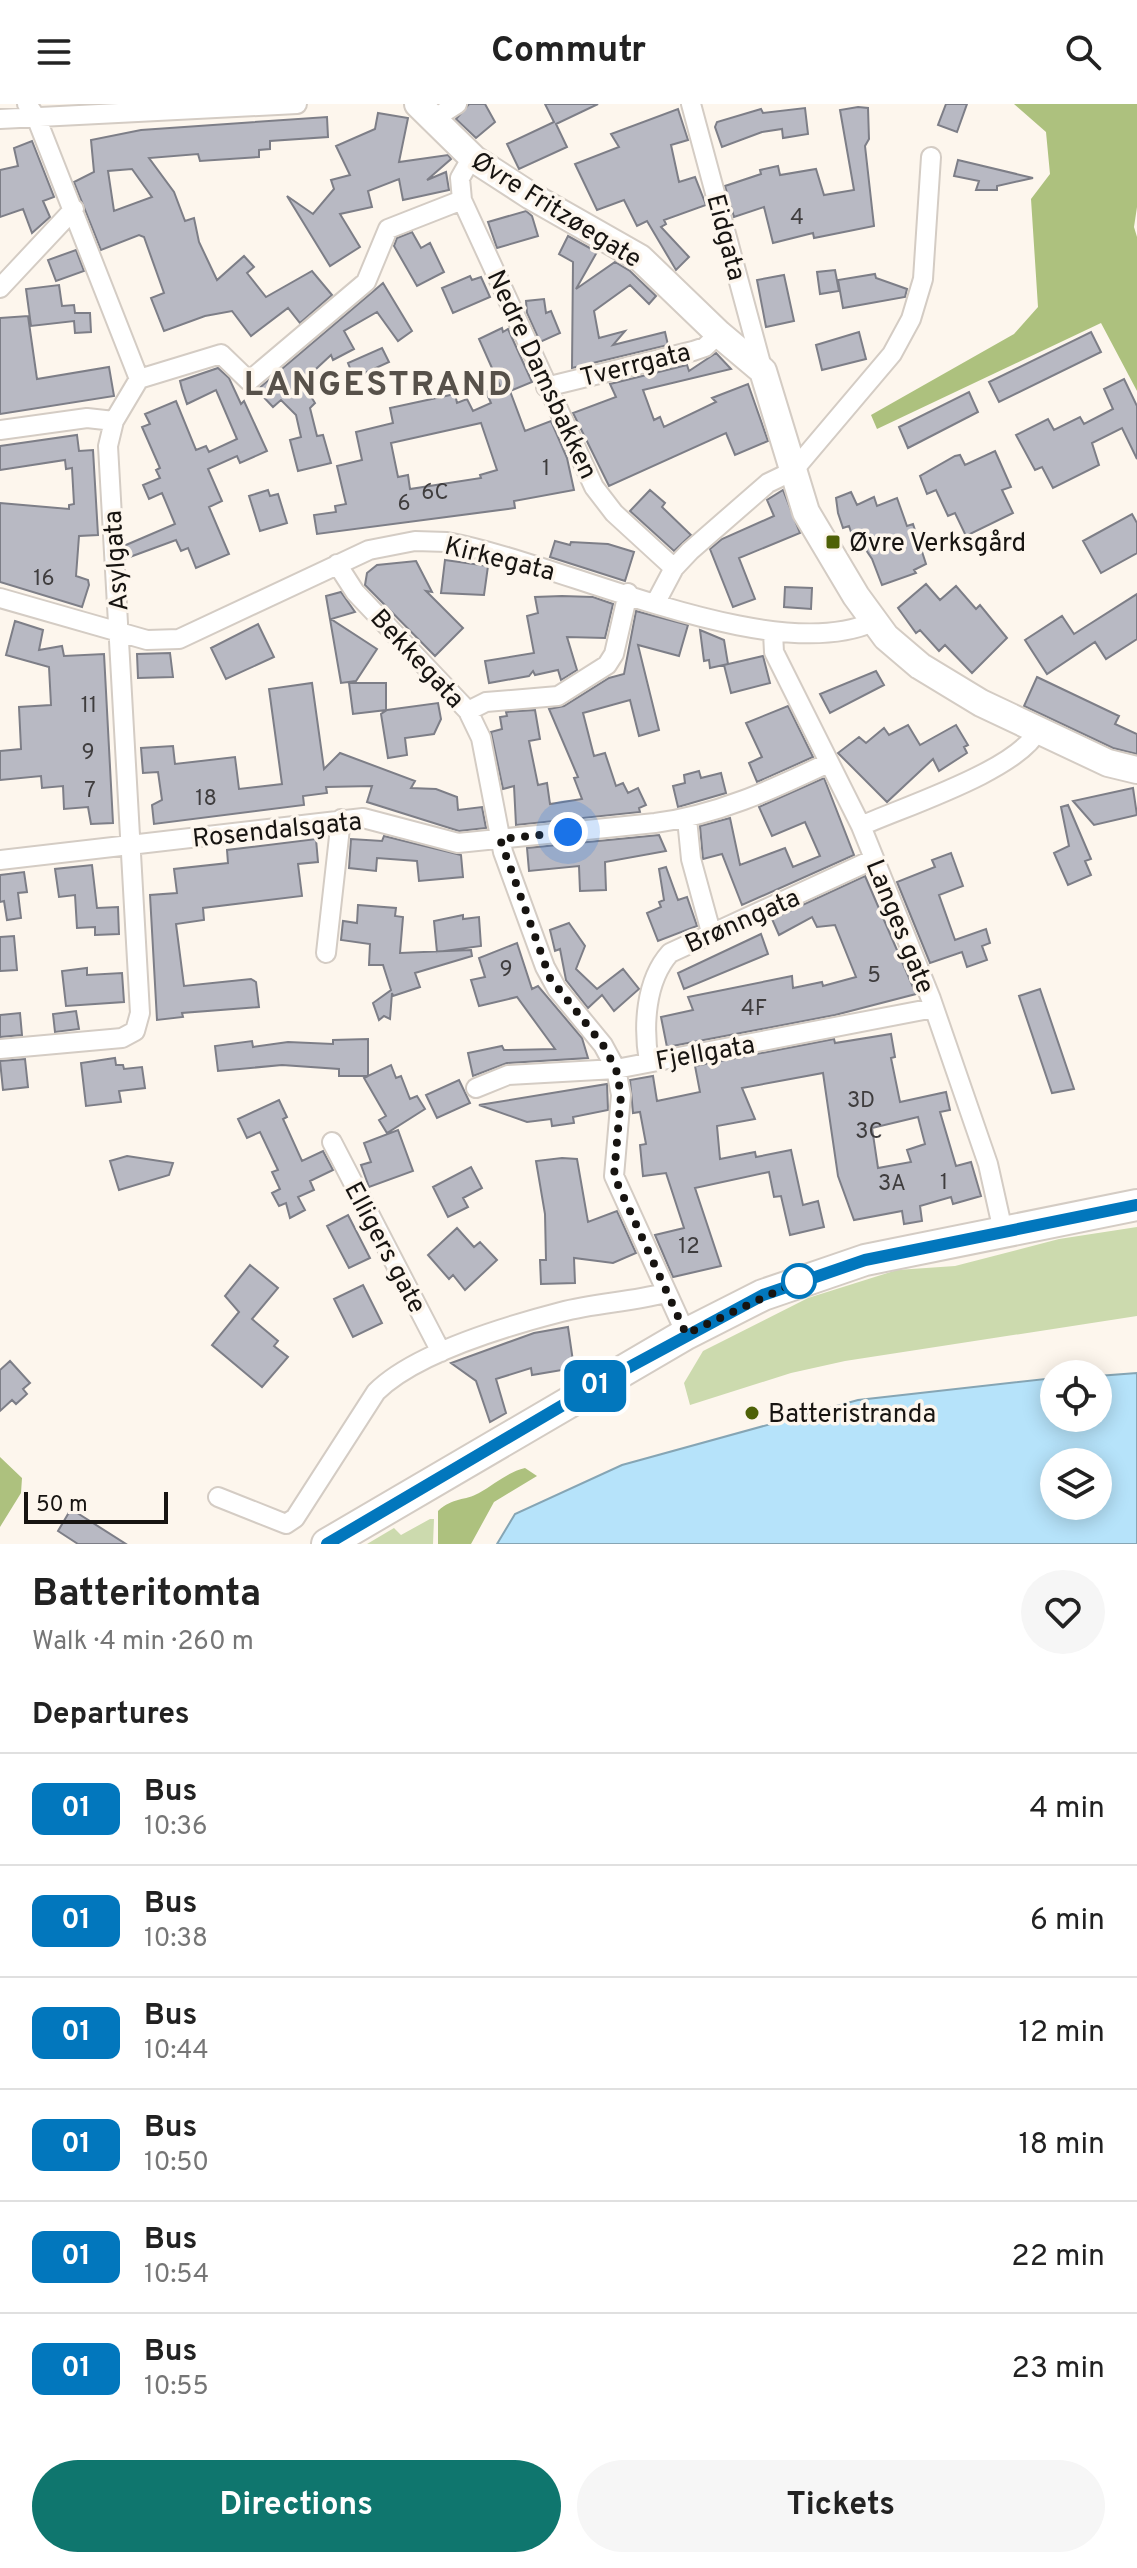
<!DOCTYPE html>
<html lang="en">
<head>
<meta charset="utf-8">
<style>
	:root { --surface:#fff; --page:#f6f6f6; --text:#222; --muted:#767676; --line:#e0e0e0; --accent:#0f766e }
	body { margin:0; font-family:Overpass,sans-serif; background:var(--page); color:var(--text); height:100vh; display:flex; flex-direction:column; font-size:30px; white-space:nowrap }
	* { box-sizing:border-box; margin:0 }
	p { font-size:26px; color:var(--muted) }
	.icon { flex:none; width:44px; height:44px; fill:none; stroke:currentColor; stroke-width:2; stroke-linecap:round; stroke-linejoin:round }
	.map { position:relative; height:1440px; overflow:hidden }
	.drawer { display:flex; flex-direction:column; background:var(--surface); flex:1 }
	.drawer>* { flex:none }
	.badge { padding:0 16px; border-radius:12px; font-size:28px; line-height:52px }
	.fabs { position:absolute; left:1040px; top:1256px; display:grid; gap:16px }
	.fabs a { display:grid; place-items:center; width:72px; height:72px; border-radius:50%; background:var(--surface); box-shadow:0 4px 20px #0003; font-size:40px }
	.scale { position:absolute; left:24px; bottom:20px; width:144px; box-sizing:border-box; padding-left:8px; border:4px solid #171411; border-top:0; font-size:22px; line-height:28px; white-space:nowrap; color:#171411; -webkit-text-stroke:6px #fdf6ed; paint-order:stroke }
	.you { position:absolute; width:40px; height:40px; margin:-20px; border:6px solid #fff; border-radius:50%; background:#1a73e8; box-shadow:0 0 0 12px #1a73e833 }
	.map>.badge { position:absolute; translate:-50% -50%; box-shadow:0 0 0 4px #fff }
	h2 { padding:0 32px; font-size:30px; line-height:72px }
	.round { display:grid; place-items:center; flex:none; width:84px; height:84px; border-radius:42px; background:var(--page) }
	.headline { display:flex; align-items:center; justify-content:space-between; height:136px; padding:0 32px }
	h1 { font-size:38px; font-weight:700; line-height:60px }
	.button { display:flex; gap:16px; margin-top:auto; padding:16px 32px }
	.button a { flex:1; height:92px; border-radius:48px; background:var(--accent); color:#fff; font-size:32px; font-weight:700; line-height:92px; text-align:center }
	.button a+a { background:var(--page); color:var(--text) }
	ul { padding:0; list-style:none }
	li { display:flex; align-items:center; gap:24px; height:112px; padding:0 32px; border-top:2px solid var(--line) }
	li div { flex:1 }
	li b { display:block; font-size:30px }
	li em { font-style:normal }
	li .badge { min-width:88px; font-weight:700; text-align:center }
	header { display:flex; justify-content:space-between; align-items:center; height:104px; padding:0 32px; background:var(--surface); font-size:36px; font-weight:700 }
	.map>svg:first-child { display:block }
	.green { fill:#ccdaae }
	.forest { fill:#adc17e }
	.water { fill:#b6e3fa; stroke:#86a5b4; stroke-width:2; fill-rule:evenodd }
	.building { fill:#b8b9c3; stroke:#7d7e87; stroke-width:2; fill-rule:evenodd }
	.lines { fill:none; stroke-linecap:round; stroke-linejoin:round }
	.minor-casing { stroke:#d4ccc4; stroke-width:22 }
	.secondary-casing { stroke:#d4ccc4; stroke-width:30 }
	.primary-casing { stroke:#d4ccc4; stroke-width:34 }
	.minor { stroke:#fff; stroke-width:18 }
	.secondary { stroke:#fff; stroke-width:26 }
	.primary { stroke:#fff; stroke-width:30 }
	.line-casing { stroke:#fff; stroke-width:18 }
	.line { stroke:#0277bd; stroke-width:12 }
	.walk { stroke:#171411; stroke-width:8; stroke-dasharray:0 14.4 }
	.poi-dot { fill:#4e6107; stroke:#fdf6ed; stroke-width:3 }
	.stop-dot { fill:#fff; stroke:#0277bd; stroke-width:4 }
	.labels { text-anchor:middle; stroke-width:7; stroke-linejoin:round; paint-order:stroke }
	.number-label { font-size:22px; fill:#3f3d3e }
	.street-label { font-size:26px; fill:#171411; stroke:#fdf6ed }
	.poi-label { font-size:26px; fill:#171411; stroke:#fdf6ed; text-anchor:start }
	.district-label { font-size:34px; font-weight:bold; letter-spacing:2px; fill:#57514a; stroke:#fdf6ed }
</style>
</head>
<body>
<header><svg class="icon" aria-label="menu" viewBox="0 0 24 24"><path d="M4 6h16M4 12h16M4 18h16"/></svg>Commutr<svg class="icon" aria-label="search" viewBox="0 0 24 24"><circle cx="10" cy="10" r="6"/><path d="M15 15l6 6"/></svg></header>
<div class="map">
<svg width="1137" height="1440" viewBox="0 0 1137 1440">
	<rect width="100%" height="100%" fill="#fdf6ed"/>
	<!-- green -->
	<path class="green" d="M1137,1123V1212L845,1257L791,1269L690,1301L684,1279L703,1247L808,1194L897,1166L955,1162L1059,1135Z
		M430,1415H434L433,1440H367L394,1424L401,1431Z"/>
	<!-- forest -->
	<path class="forest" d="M1014,0H1137V103L1134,123L1137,133V287L1101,219L877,325L871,311L1014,230L1038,203L1031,95L1050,70L1046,28Z
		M0,1353L22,1374L21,1389L0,1423Z
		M525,1364L537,1372L494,1398L471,1440H438V1407C453,1393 465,1397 479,1389C495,1380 508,1368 525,1364Z"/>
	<!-- water -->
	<path class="water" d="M1137,1269V1440H497L515,1410L622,1361L858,1296L1054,1274V1314H1098V1272ZM1054,1358H1098V1402H1054Z"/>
	<!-- building -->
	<path class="building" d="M469,0H485L495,18L476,34L456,15Z
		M545,0H598L556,20L567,43L519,65L507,40L554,18Z
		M946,0H967L957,28L938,21Z
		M858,3L868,4L869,35L865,42L874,122L814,134L813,129L773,139L764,103L734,113L725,82L761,70L760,66L778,62L780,71L816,65L824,91L854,86L840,6Z
		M805,4L808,30L783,34L782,25L762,28L722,43L715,23L717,18L761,5L763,9Z
		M678,5L688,36L671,41L679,78L695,73L706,101L664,116L666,120L661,123L689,153L676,166L647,117L637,122L624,96L597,106L575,60L619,43L611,30Z
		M378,9L408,14L399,58L448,51L451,55L427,76L446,68L449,86L403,96L399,75L368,87L372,103L340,110L360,143L330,162L287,92L313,110L334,85L331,76L350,71L336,42L375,25Z
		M327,13L328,33L270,37V45L259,46V53L200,57L198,50L149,54L174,88L185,117L194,114L199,138L217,176L244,152L254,163L247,169L266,193L312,167L332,191L300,219L288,204L251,232L232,207L205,212L164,227L151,194L164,189L144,133L139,131L101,146L74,78L94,68L91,36L141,26ZM132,65L152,93L114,107L108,67Z
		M32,37L54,93L43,97L50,113L32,129L23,105L0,113V66L18,62L14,44Z
		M958,56L1033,74L997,82V86H976L979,77L954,72Z
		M526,107L532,112L538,132L497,144L488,118Z
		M412,128L421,144L430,139L444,168L417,182L394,142L397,134Z
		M568,132L597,148L576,185L615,158L630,167L656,192L649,200L630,181L594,207L599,234L625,227L613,241L665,228L668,241L572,264L573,158L559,150Z
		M76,146L84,167L56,177L48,156Z
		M835,166L839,187L820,190L817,168Z
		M875,170L876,174L907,185L905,193L843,204L838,176Z
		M784,171L794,217L766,223L757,176Z
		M470,172L472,176L481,173L490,193L453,209L442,184Z
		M383,179L412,227L398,237L377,208L344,227L354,245L333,256L331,251L302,278L315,299L310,304L317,332L323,331L331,359L298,367L290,336L301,333L296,311L281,296L273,303L257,286Z
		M59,181L62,202L74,201L75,209H90L91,228L75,229L74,217L31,222L26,185Z
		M544,195L546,209L551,207L560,229L540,238L527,209L526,197Z
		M28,212L37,275L109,263L114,292L0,310V214Z
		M502,224L503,228L508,225L532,278L510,287L525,327L551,317L567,354L574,386L514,397L515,404L317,430L314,411L336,408L335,402L346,400L337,362L362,356L356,328L393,319L390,304L455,290L457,299L467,295L473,307L491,299L486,288L500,282L479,235ZM481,319L497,366L480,371L481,374L410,385L408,371L398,373L391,339Z
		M859,228L866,255L822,266L816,241Z
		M1091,228L1101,248L999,298L989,278Z
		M382,244L389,258L354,274L348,259Z
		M716,249L731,265L643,286L654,316L660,313L664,323L716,298L712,294L748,280L768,337L735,351L726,329L609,382L573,309L616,293L610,280L687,261L689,267Z
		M218,264L229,274L241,300L244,297L267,347L240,359L237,352L208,365L222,397L209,403L229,450L196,464L188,444L181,447L176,436L127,454L126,441L175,420L162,389L149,395L143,381L160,374L156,366L160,364L142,323L150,320L145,310L176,297L196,346L206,342L209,348L237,335L216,286L187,300L182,285L180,277Z
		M1124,275L1137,302V355L1122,324L1092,339L1099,361L1053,384L1042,363L1035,366L1016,331L1048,315L1054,326L1080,313L1084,320L1113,305L1104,285Z
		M969,288L978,308L908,344L899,323Z
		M77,331L79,347L93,346L98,431L79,432L76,472L88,476L89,481L82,503L0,478V399L69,405V401L74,400L72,364L66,365L65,356L0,366V342Z
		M995,347L1011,383L1002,386L1013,409L966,432L955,409L948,412L936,386L927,390L920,372L955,352L960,351L965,361Z
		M268,386L270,392L278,390L287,419L260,427L249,392Z
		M650,386L665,399L662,403L691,431L674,447L630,407Z
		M783,386L800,429L739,454L755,495L733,503L710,445L722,435L774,412L767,396Z
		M851,388L857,401L874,393L877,402L897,394L907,422L913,420L926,460L914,466L916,469L882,481L872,455L866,446L858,449L849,422L843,424L838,409L836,394Z
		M1132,410L1137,419V449L1101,469L1083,437Z
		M555,437L570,441L571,438L608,440L634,448L625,477L550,453Z
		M445,456L488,462L484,491L441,489Z
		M416,457L432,488L426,487L463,524L435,552L365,481L367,469L377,461Z
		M926,480L940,496L956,482L976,505L980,501L1007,534L972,569L945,541L939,547L920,526L916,529L898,504Z
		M785,483L812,484L811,505L784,503Z
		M341,488L355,508L331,515L377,545L356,577L341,579L326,492Z
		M1137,490V535L1106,555L1095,538L1047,570L1025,536L1062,512L1074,530Z
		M562,492L593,493L613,500L605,534L567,533L577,566L561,576L558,566L535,571L533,567L529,572L489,579L485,557L534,549L527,512L538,509L535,493Z
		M636,507L688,521L679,552L638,541L659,626L639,632L630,596L583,609L594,652L605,649L616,682L623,679L628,689L638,684L646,701L639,704L640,708L516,721L514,682L503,685L491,628L502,625L500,613L507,612L506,608L535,606L540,635L529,637L538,681L547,679L550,700L582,695L574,674L578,673L549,605L564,602L609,574L624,570Z
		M15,517L43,526L39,546L62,542L64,552L104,550L113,719L91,720L88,703L64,705L63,682L42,684L41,672L0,676V647L21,645L19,603L51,601L49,563L6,551Z
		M258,520L274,553L226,575L211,544Z
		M700,526L724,536L728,560L710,564L709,556L704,557Z
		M170,549L173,573L138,574L137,550Z
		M763,552L770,579L731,589L724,561Z
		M876,567L884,581L830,609L820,590Z
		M1037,573L1119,612L1115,620L1137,630V650L1113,644L1024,602Z
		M312,579L324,665L340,649L415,677L411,684L436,685L457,693L458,706L482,703L486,724L459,727L367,698L372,682L326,683L327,689L303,692L304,701L154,720L152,701L162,696L158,668L143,669L141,644L173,642L175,660L235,653L239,685L282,680L269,585Z
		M349,579H386V606L353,610Z
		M438,599L441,615L434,630L405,634L407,651L388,654L381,610L387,606Z
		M788,602L813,653L757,678L749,659L762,653L746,619Z
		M908,621L920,641L956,621L968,641L964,643L967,649L939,667L933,655L887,698L838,649L859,633L866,639L884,624L889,631Z
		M699,667L701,674L721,669L726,689L678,703L673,682L685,679L684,671Z
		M824,674L854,751L742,801L722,750L703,755L700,722L730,714L740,761L785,744L793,763L820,752L805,718L772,732L759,703Z
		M1133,684L1137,711L1094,721L1073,697Z
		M1068,701L1091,755L1085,757L1091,771L1068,781L1054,749L1069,742L1061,703Z
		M659,731L666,747L605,758L606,786L580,787L579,762L529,767L527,744Z
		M384,732L461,751L463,773L419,777L417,757L377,754L376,767L349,764L351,735L382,737Z
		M316,735L318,758L298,760L302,792L203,804L204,816L176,820L184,882L251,875L256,878L259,903L182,909L183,913L157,916L150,791L177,789L174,765L228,759L227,746Z
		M951,749L963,782L939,791L955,836L986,825L990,839L982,842L987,856L967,863L962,848L930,859L897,778L935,763L932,756Z
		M92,761L97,804L118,803L119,830L95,831V823L77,824L75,791L59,793L55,765Z
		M666,763L678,796L687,793L697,822L658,837L647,809L661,803L659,798L664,796L659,765Z
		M24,768L27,788L18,789L21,814L7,816L4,797L0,798V771Z
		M865,772L916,890L835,911L667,943L661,913L693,906L688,893L792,872L793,884L822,878L823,882L856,873L835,821L817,823L812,813L779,831L772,815Z
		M358,801L396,804L395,812L403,813L400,849L471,846L472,852L415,869L420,883L393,892L392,889L390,915L384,912L379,916L373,899L391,886L383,861H369L370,840L341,836L343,817L357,819Z
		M463,811V815L479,813L481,842L437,848L434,817Z
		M569,819L585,842L576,865L597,885L623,865L639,885L614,907L602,891L588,904L566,876L560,845L555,847L550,826Z
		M761,830L768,850L684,885L678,869Z
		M14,832L17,866L0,867V833Z
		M517,839L532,885L538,882L582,934L588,954L507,959L473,972L468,949L502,942L504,946L555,945L517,893L479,902L471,876L485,873L479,854Z
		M87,864V871L122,869L124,898L66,902L62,867Z
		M1040,885L1074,985L1052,989L1019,892Z
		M76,907L79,925L55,928L53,910Z
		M20,909L22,931L0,933V911Z
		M891,930L895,953L891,954L900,998L946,988L950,1006L940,1008L956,1062L971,1058L981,1092L953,1100L951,1093L920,1102L922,1117L904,1120L902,1107L854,1116L838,1072L823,969L742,984L755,1015L717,1022L720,1055L755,1048L756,1053L791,1046L803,1101L818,1097L824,1123L790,1131L781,1092L774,1093L769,1068L695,1084L721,1162L673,1173L655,1131L684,1124L666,1069L643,1072L640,1041L646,1040L640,1008L633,1009L630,976L653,972L657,997L700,988L695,962L834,935L835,939ZM918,1013L925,1040L907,1046L911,1058L878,1064L872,1024Z
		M368,935V972L391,961L396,974L401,972L410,995L417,992L425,1005L387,1029L379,1016L386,1012L364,974L368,972H339V965L282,961L218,967L215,942L252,937L253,943L288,938L333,940V936Z
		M115,954L116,961H123L124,965L142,963L145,984L119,987L121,998L86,1002L81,959Z
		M25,955L28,983L3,986L0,957Z
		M459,976L470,999L437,1014L426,991Z
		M607,980L608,1006L573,1013L574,1019L552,1022L551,1015L527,1018L479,1001Z
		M279,996L287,1013L283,1015L302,1057L323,1047L333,1066L310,1077L314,1086L298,1093L305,1106L290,1114L286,1099L279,1102L272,1089L280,1085L272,1068L278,1066L260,1028L247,1034L238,1015Z
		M398,1026L413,1067L369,1083L361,1061L371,1058L364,1039Z
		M127,1052L173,1059L169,1071L119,1086L110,1057Z
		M562,1054L577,1055L588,1118L617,1107L636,1149L613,1159L574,1154L575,1179L541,1180L540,1156H546L545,1110L536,1057Z
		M471,1063L482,1084L463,1094L468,1103L448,1113L433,1083Z
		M348,1111L370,1154L349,1164L327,1122Z
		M457,1124L474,1143L480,1138L497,1156L465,1186L453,1171L449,1175L428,1151Z
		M250,1161L278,1184L252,1215L278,1237L274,1242L288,1253L262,1283L212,1241L239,1208L225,1192Z
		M363,1181L382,1219L353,1233L334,1195Z
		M568,1223L574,1264L532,1271L531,1264L496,1275L506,1309L490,1318L476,1277L451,1259L534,1229Z
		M10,1257L30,1279L23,1285L27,1290L16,1300L12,1296L0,1307V1266Z
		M71,1405L126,1440H78L58,1427Z"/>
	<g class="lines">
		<!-- minor casing -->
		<g class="minor-casing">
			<path id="minor" d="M691,0L763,267
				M0,15L297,0
				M432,16L457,0
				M472,53L460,74L462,96L594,383L614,409L674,464
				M0,184L74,105
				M139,275L221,250L249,277L366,178L388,125L462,96
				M546,283L693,247L705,243L719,230
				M0,326L87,314L114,317
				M337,460L355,488L468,607L481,634L503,748L545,863L557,885L603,941L616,965L621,991L614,1072L686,1230
				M0,494L147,536L179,535L369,446L415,437L447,438C560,458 770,564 873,518
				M656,498L674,464L690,447L768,379L793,367L892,250L911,215L923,175L931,53
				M773,529L774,548L861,722L931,895L988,1060L1003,1127
				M468,607L486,598L558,592L607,561L614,550L628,489
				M687,715L691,755L711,828
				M861,722C903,703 1019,666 1038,626
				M0,756L363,714L458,739L655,719C717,711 771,686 828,659
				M326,849L341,715
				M0,945L122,934L135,927L140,909L108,342L114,317L139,275L36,13L27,0
				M649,958C643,923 645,877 670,849L874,755
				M476,984L508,971L616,965L934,904
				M332,1038L441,1248
				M218,1393L286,1420L295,1414L376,1288C415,1249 507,1222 561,1208C595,1199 631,1198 665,1189"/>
		</g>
		<!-- secondary casing -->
		<g class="secondary-casing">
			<path id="secondary" d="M418,0L474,55L531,92L640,154L719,230L763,267L806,408L856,492L886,533L920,562L981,599L1108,659L1137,666"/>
		</g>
		<!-- primary casing -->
		<g class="primary-casing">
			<path id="primary" d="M327,1440L686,1230L763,1191L865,1156L1137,1101"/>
		</g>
		<!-- minor -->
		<use href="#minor" class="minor"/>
		<!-- secondary -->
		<use href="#secondary" class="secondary"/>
		<!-- primary -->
		<use href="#primary" class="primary"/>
	</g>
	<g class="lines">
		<!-- line casing -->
		<g class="line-casing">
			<path id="line" d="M327,1440L609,1274L763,1191L865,1156L1137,1101"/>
		</g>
		<!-- line -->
		<use href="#line" class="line"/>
		<!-- walk -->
		<path class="walk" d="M568,728L500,735L550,874L603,941L616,965L621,991L614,1072L686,1230L803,1175L799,1177"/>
	</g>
	<!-- markers -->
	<g class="poi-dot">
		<rect x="825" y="430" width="16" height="16" rx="4"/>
		<circle cx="752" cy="1309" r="8"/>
	</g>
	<circle class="stop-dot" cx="799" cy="1177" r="16"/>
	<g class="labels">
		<!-- number labels -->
		<g class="number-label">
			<text x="797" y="120">4</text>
			<text x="546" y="371">1</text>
			<text x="435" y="395">6C</text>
			<text x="404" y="406">6</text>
			<text x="44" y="481">16</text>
			<text x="89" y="608">11</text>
			<text x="88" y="655">9</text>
			<text x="90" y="693">7</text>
			<text x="206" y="701">18</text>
			<text x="506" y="872">9</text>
			<text x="874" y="878">5</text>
			<text x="754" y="911">4F</text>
			<text x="861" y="1003">3D</text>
			<text x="869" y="1034">3C</text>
			<text x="944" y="1085">1</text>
			<text x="892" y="1086">3A</text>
			<text x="689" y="1149">12</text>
		</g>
		<!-- street labels -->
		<g class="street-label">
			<text transform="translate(557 105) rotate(32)" y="9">Øvre Fritzøegate</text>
			<text transform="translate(727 133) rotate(75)" y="9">Eidgata</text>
			<text transform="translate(635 260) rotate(-14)" y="9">Tverrgata</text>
			<text transform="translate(543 270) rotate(65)" y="9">Nedre Damsbakken</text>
			<text transform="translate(500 454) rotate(14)" y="9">Kirkegata</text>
			<text transform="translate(115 457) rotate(-94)" y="9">Asylgata</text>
			<text transform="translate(418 554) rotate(47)" y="9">Bekkegata</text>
			<text transform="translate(277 725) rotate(-6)" y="9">Rosendalsgata</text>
			<text transform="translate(742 816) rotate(-24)" y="9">Brønngata</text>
			<text transform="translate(901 822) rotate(68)" y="9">Langes gate</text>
			<text transform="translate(705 948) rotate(-10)" y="9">Fjellgata</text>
			<text transform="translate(386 1143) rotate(62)" y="9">Elligers gate</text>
		</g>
		<!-- poi labels -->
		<g class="poi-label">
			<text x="849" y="447">Øvre Verksgård</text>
			<text x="768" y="1318">Batteristranda</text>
		</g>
		<!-- district labels -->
		<g class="district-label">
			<text x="379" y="291">LANGESTRAND</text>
		</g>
	</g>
</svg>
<div class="fabs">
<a><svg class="icon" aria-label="locate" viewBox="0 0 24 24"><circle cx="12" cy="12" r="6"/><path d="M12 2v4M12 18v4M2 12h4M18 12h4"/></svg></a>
<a><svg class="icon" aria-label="layers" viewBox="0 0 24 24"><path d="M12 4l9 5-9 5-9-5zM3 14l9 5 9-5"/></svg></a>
</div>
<div class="scale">50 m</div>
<div class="you" style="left:568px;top:728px"></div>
<b class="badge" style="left:595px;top:1282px;background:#0277bd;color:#fff">01</b>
</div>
<section class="drawer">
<div class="headline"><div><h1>Batteritomta</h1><p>Walk · 4 min · 260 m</p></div><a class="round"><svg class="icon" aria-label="heart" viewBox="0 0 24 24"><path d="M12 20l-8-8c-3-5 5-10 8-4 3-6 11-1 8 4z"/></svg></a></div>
<h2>Departures</h2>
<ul>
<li><span class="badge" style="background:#0277bd;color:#fff">01</span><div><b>Bus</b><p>10:36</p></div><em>4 min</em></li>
<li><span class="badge" style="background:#0277bd;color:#fff">01</span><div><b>Bus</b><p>10:38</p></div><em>6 min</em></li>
<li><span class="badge" style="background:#0277bd;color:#fff">01</span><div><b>Bus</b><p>10:44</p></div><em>12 min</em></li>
<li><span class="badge" style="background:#0277bd;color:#fff">01</span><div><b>Bus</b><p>10:50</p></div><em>18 min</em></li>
<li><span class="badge" style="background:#0277bd;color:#fff">01</span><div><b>Bus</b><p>10:54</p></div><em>22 min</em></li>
<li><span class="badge" style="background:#0277bd;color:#fff">01</span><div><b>Bus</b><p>10:55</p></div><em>23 min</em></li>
</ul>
<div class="button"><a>Directions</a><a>Tickets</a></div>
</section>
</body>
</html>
